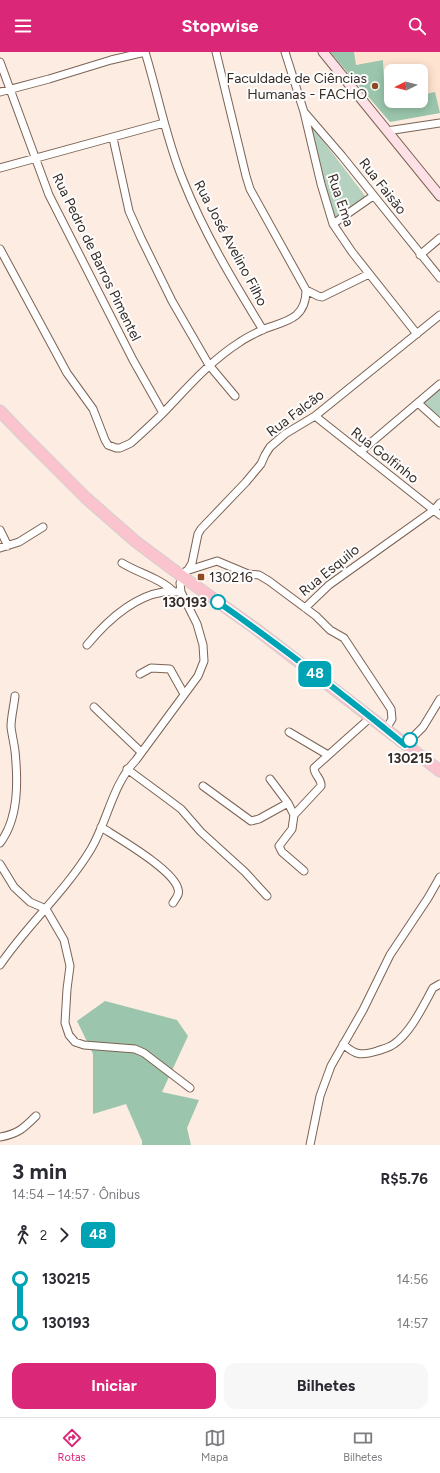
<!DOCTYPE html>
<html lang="pt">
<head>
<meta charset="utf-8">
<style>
	:root { --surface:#fff; --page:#f7f7f7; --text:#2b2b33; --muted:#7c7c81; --line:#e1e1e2; --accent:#db2777 }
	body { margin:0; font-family:Figtree,sans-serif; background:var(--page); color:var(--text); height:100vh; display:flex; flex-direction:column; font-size:15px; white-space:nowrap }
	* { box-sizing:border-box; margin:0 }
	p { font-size:13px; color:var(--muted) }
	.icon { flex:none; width:22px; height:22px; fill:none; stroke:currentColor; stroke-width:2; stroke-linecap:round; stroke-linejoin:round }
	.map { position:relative; height:1093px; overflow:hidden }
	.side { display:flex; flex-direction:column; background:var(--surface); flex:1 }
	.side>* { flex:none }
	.badge { padding:0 8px; border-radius:6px; font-size:14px; line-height:26px }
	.needle { width:26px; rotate:264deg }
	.buttons { position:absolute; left:384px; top:12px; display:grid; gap:8px }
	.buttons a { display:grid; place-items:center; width:44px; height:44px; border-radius:8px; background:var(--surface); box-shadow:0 2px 10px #0003; font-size:20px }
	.map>.badge { position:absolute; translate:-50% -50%; box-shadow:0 0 0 2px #fff }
	.legs { display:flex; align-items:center; gap:6px; height:44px; padding:0 12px; font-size:13px }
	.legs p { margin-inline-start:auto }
	.summary { display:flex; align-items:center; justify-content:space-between; height:68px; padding:0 12px }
	h1 { font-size:22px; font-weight:700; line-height:30px }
	.primary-button { display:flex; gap:8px; margin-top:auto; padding:8px 12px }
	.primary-button a { flex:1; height:46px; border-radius:12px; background:var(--accent); color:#fff; font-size:16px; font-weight:700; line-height:46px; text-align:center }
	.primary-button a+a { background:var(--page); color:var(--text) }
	ul { padding:0 12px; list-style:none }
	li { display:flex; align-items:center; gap:14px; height:44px; font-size:15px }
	li i { display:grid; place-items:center; width:6px; height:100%; margin:0 5px; background:currentColor }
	li i::after { content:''; width:10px; height:10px; margin:-5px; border:3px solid; border-radius:50%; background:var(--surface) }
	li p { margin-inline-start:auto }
	li:first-child i { background:linear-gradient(#0000 50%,currentColor 0) }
	li:last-child i { background:linear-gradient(currentColor 50%,#0000 0) }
	header { display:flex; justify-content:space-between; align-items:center; height:52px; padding:0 12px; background:var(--accent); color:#fff; font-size:18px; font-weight:700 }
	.tab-bar { display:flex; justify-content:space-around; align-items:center; height:56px; border-top:1px solid var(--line); background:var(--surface); font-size:11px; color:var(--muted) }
	.tab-bar a { display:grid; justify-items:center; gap:2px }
	.tab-bar .on { color:var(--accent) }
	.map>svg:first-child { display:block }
	.built { fill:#ffe3d1; fill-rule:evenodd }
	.green { fill:#b4d2bf }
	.forest { fill:#9bc6ad }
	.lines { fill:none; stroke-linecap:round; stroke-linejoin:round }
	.street-casing { stroke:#7b6354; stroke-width:9 }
	.secondary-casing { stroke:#7b6354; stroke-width:11 }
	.primary-casing { stroke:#d3d0cf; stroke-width:13 }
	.street { stroke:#fff; stroke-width:7 }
	.secondary { stroke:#fde1e6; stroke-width:9 }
	.primary { stroke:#fac3cd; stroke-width:11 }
	.line-1-casing { stroke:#fff; stroke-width:9 }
	.line-1 { stroke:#00a3b4; stroke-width:6 }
	.poi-dot { fill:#904a22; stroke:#fdfdfd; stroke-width:1.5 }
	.stop-1-dot { fill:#fff; stroke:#00a3b4; stroke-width:2 }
	.labels { text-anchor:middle; stroke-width:4; stroke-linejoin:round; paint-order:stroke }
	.poi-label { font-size:14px; fill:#362b25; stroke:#fdfdfd; text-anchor:end }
	.street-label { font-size:14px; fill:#362b25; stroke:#fdfdfd }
	.stop-label { font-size:14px; font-weight:bold; fill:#362b25; stroke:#fdfdfd; text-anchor:end }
</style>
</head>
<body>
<header><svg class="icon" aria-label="menu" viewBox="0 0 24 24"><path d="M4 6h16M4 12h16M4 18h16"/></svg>Stopwise<svg class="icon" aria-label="search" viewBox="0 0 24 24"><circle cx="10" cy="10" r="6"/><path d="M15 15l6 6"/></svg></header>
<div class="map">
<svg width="440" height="1093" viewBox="0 0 440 1093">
	<rect width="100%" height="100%" fill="#fdece2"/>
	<!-- built -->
	<path class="built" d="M330,0H440V61L390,70ZM391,19H421V49H391Z"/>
	<!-- green -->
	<path class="green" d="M307,68L366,145L334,166Z
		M440,337V365L422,351Z"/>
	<!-- forest -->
	<path class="forest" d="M330,0H354L356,13L383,8L384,31L388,47H391V49H421V43L435,40L440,61L390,70Z
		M105,949L177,968L188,984L162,1040L199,1048L187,1076L191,1093H142V1089L126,1052L93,1062V1002L77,969Z"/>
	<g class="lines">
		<!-- street casing -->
		<g class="street-casing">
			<path id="street" d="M145,0C158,42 166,87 183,128C204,181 233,229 263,278
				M285,0L304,60L321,132L333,172L352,200L417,282
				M0,10L49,143L133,308L163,361
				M0,40L49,27L111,8L145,0
				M305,61L342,104L440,226
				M387,79L440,71
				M113,86L129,159L141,186L172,249L209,313L235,344
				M0,116L164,71
				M333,172L373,144
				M0,197L67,321L93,357L105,388L108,393L116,396H120L131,391C142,381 153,371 164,360C188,335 210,309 240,290C247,285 256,281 264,277C286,269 306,267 306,238L250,137L246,124L216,0
				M420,203L440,186
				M306,238L318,244L322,245L369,222
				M418,351L440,371
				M315,364L440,463
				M360,400L440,332
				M0,478L8,494
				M0,496L19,490L43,475
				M122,511C138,521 160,526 174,540
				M186,519L217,509L248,522L259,523L269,529L316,564L330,578L344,586L391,657L392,667L386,677
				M305,556L329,533L434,458L440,451
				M87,593C106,570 132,545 163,540C169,539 175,540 181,540
				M140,622L151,616L170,617L184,642
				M94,655L141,700
				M289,680L328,703
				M405,693L423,675L440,647
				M127,717L165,745L181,757L201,780L245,820L267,844
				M270,727L288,751
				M203,734L251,769L259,767L288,751L294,763
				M101,775C118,786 174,818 178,837C180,842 176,846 173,851
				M0,791C19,766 18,729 15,699C14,691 12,683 11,675C11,665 14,654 15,644
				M0,812L14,835L30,850L46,857L64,888L70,914L67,937L65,971L69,983L75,990L84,993L135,997L144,1001L190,1036
				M304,819L282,800L279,794L292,777L294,763L321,734C322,727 314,723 314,716L371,665
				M0,913C27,873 65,840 91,797C108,768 112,733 136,708L198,624L204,609L203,593L197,572L181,540L180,531L192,511L198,482L201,477L246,430L261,412L265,403L270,395L285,382L315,364L440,263
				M343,992C355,1003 361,1004 377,999C382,997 389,996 394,992C411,980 423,954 433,936L440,932
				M0,1085C18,1082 24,1076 36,1064
				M310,1093L320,1044L331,1014L363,958L390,903L428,846L440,825"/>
		</g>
		<!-- secondary casing -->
		<g class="secondary-casing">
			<path id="secondary" d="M323,0L440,144"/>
		</g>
		<!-- primary casing -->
		<g class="primary-casing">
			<path id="primary" d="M0,359L24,384L86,446L135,489L183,525L256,577L440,719"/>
		</g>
		<!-- street -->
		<use href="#street" class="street"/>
		<!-- secondary -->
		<use href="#secondary" class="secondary"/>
		<!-- primary -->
		<use href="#primary" class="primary"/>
	</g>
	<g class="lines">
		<!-- line-1 casing -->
		<g class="line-1-casing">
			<path id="line-1" d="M218,550C282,595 344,643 405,693L410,688"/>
		</g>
		<!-- line-1 -->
		<use href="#line-1" class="line-1"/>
	</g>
	<!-- markers -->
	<g class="poi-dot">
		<circle cx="375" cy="34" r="4"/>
		<rect x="197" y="521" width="8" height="8" rx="2"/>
	</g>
	<g class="stop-1-dot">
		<circle cx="218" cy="550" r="7"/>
		<circle cx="410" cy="688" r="7"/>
	</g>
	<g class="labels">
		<!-- poi labels -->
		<g class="poi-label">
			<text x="367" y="31">Faculdade de Ciências<tspan x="367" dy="16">Humanas - FACHO</tspan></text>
			<text x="209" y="530" text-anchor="start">130216</text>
		</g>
		<!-- street labels -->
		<g class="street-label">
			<text transform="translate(383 134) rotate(52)" y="5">Rua Faisão</text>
			<text transform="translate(341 148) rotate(71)" y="5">Rua Ema</text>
			<text transform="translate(231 191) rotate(62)" y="5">Rua José Avelino Filho</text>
			<text transform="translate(97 205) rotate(64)" y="5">Rua Pedro de Barros Pimentel</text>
			<text transform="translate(295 361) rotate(-37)" y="5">Rua Falcão</text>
			<text transform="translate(385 403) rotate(38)" y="5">Rua Golfinho</text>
			<text transform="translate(329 518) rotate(-39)" y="5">Rua Esquilo</text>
		</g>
		<!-- stop labels -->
		<g class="stop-label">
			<text x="207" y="555">130193</text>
			<text x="410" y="711" text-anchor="middle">130215</text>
		</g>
	</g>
</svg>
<div class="buttons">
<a><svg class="needle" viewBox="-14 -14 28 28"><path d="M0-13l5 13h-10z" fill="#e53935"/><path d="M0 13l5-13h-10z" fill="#7c7c81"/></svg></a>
</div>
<b class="badge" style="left:315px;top:622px;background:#00a3b4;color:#fff">48</b>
</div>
<section class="side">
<div class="summary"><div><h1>3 min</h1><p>14:54 – 14:57 · Ônibus</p></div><b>R$5.76</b></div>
<div class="legs"><svg class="icon" aria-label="walk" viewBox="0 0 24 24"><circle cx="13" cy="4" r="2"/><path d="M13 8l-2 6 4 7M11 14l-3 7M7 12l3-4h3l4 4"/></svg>2<svg class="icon" aria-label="forward" viewBox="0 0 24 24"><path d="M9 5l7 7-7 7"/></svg><b class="badge" style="background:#00a3b4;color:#fff">48</b></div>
<ul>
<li><i style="color:#00a3b4"></i><b>130215</b><p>14:56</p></li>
<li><i style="color:#00a3b4"></i><b>130193</b><p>14:57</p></li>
</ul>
<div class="primary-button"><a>Iniciar</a><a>Bilhetes</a></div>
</section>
<nav class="tab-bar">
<a class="on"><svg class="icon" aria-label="directions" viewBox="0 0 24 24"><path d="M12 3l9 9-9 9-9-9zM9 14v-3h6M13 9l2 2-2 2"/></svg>Rotas</a>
<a><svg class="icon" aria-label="map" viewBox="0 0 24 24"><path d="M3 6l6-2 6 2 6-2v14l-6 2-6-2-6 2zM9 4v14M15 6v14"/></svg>Mapa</a>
<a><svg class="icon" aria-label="tickets" viewBox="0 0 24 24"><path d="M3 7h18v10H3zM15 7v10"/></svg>Bilhetes</a>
</nav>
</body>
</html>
